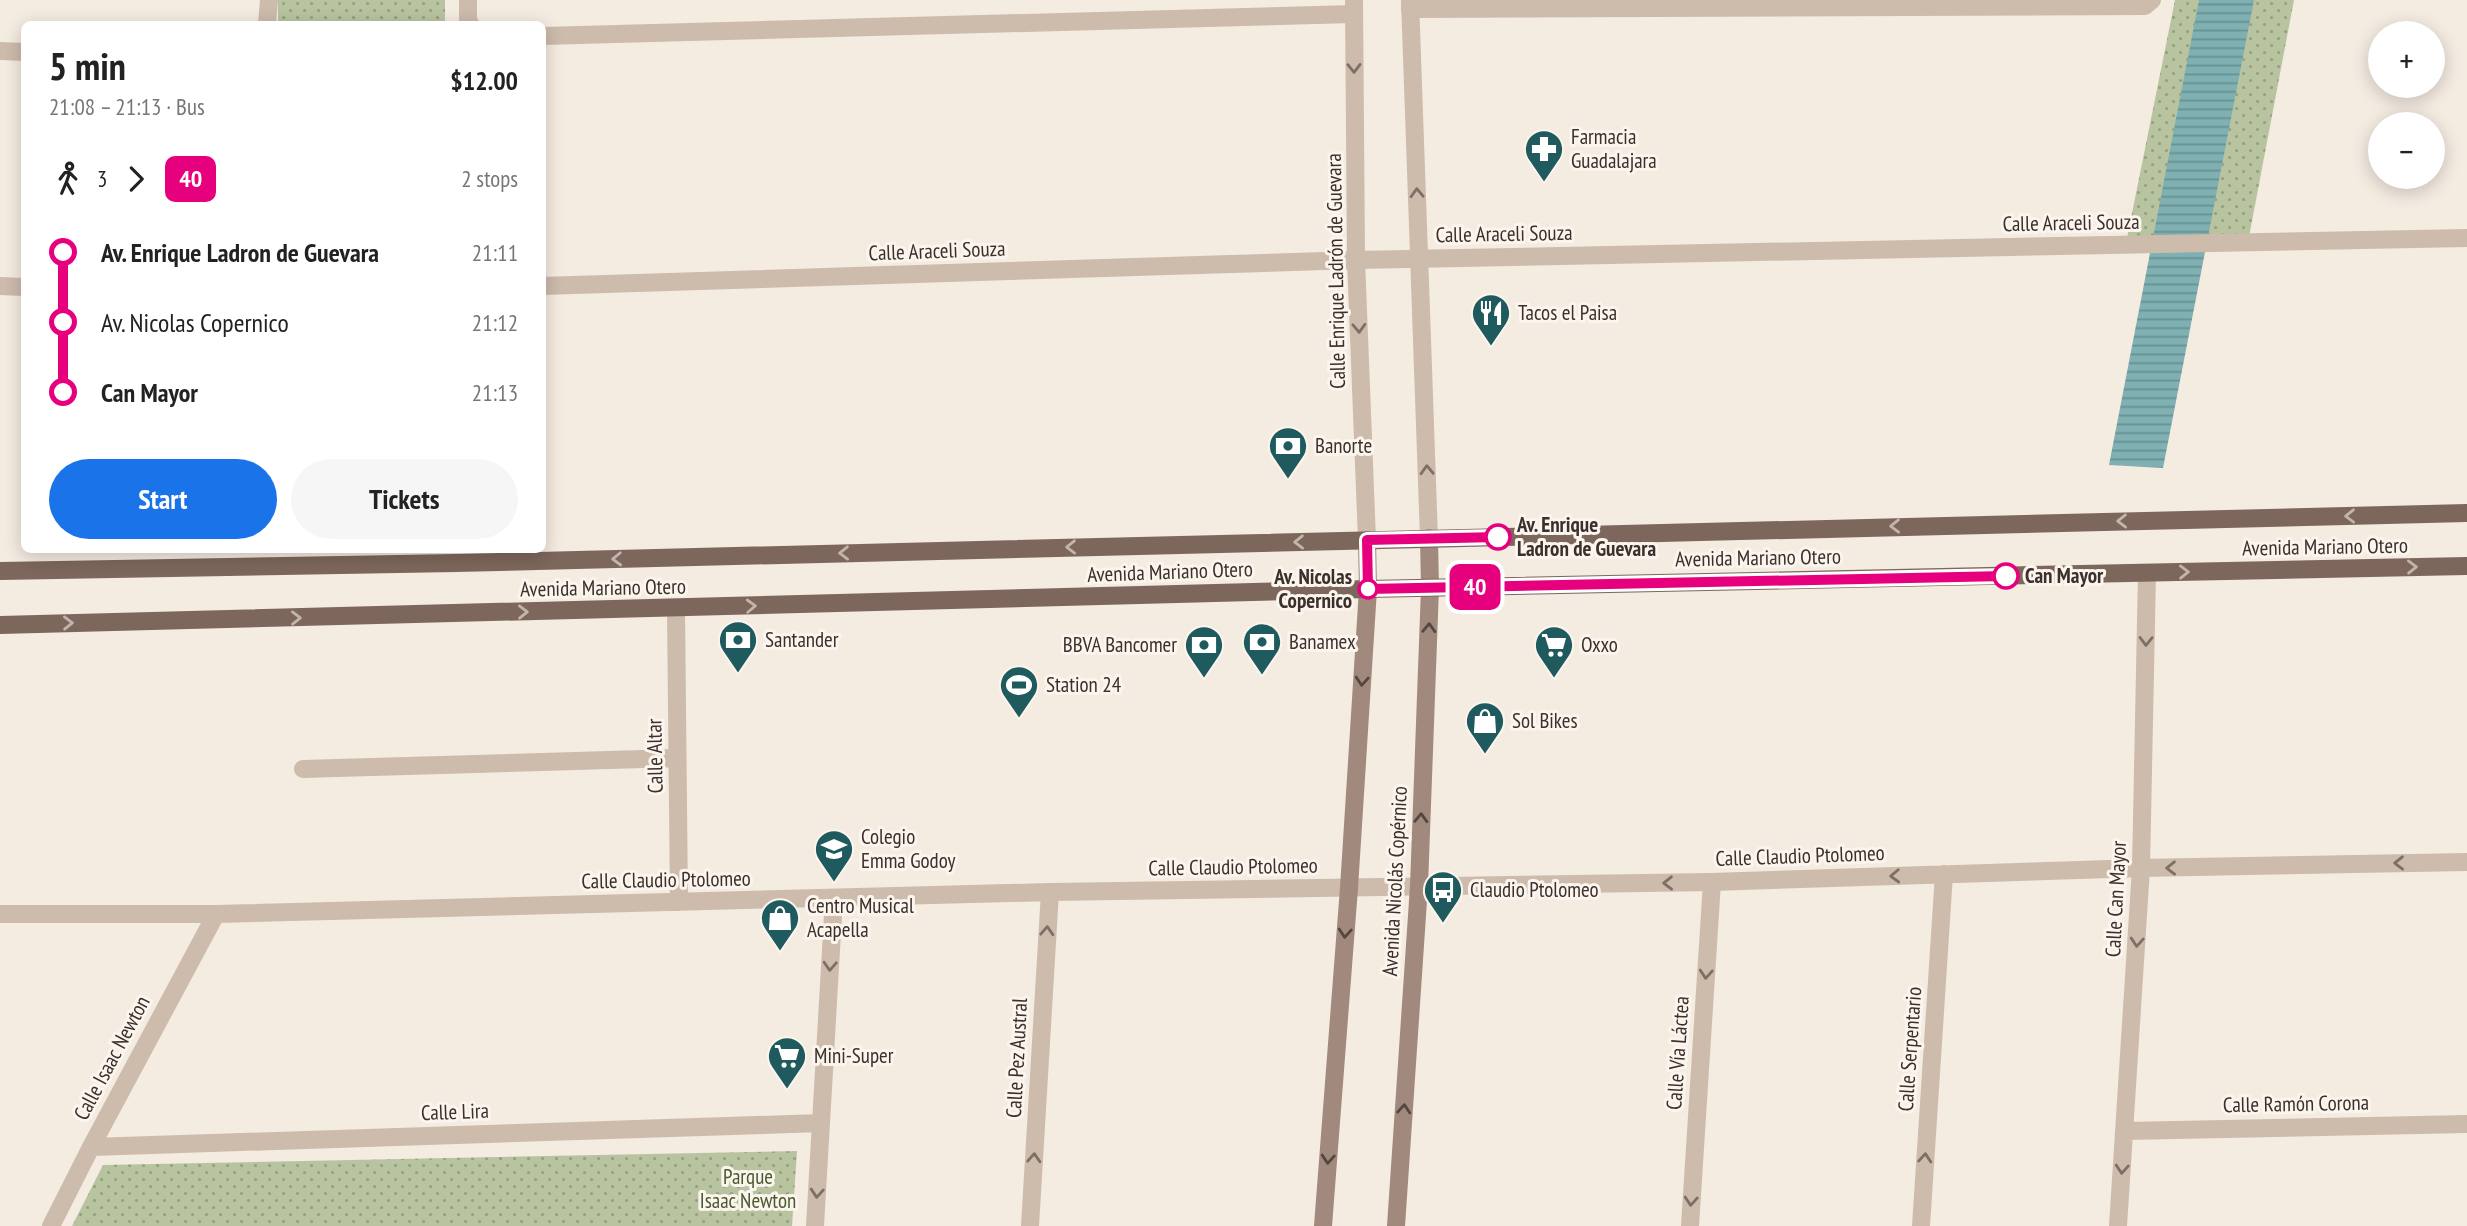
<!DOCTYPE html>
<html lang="en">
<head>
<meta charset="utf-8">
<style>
	:root { --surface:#fff; --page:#f6f6f6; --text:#222; --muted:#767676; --accent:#1a73e8 }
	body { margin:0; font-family:"PT Sans Narrow",sans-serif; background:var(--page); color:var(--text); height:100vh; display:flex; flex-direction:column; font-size:26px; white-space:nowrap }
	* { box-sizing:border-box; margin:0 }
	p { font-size:23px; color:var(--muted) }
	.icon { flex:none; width:38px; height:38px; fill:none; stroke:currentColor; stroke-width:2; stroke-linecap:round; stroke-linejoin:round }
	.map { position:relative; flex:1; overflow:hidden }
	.side { position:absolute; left:21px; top:21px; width:525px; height:532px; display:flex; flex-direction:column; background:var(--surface); border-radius:10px; box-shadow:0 4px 18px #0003 }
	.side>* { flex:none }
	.badge { padding:0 14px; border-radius:10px; font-size:24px; line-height:46px }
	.controls { position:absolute; left:2368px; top:21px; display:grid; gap:14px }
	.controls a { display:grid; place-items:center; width:77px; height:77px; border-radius:50%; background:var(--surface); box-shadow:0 4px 18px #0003; font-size:35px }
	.map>.badge { position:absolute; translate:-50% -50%; box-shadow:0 0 0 4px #fff }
	.legs { display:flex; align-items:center; gap:10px; height:77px; padding:0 28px; font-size:23px }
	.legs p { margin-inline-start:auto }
	.headline { display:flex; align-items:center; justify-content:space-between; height:119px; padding:0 28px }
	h1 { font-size:38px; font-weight:800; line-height:52px }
	.cta { display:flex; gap:14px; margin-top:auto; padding:14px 28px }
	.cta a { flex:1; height:80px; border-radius:42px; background:var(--accent); color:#fff; font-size:28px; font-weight:800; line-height:80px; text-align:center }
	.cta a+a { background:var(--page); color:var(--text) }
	ul { padding:0 28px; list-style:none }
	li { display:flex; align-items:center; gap:24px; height:70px; font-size:26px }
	li i { display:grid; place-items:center; width:10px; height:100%; margin:0 9px; background:currentColor }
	li i::after { content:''; width:18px; height:18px; margin:-9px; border:5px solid; border-radius:50%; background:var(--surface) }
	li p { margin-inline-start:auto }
	li:first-child i { background:linear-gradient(#0000 50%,currentColor 0) }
	li:last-child i { background:linear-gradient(currentColor 50%,#0000 0) }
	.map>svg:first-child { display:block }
	.park { fill:url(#park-dots) }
	.water { fill:url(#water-rules) }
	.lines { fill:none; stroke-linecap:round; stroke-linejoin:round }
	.minor { stroke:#cdbbac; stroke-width:18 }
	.tertiary { stroke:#cdbbac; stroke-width:18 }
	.secondary { stroke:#a18a7d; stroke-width:18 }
	.primary { stroke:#7d675c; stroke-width:18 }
	.oneway { stroke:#7d6f65 }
	.oneway2 { stroke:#c2b5ac }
	.oneway3 { stroke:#544640 }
	.line-1-casing { stroke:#fff; stroke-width:16 }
	.line-1 { stroke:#e6007e; stroke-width:10 }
	.stop-1-dot { fill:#fff; stroke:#e6007e; stroke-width:3.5 }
	.labels { text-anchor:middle; stroke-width:6; stroke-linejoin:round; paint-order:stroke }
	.poi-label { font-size:21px; fill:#3b302b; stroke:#fbf5ee; text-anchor:start }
	.street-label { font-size:21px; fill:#3b302b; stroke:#fbf5ee }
	.stop-label { font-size:21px; font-weight:bold; fill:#3b302b; stroke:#fbf5ee; text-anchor:start }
	.park-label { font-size:21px; fill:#4a5a2e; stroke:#fbf5ee }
</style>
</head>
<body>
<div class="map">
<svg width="2467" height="1226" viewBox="0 0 2467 1226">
	<defs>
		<pattern id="park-dots" width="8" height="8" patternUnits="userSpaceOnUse" patternTransform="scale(1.75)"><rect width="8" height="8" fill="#b8c4a0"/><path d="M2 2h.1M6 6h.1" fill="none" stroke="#97a083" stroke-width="1.8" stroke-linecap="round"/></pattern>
		<pattern id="water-rules" width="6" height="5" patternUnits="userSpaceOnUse" patternTransform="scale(1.75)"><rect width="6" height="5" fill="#7fb0b2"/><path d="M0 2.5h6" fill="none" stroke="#699091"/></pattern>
	</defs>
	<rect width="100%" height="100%" fill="#f4ebe1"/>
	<!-- park -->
	<path class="park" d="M278,0H445V24H278Z
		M2175,0H2294L2248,242L2127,238Z
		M797,1151L792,1226H72L103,1165Z"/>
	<!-- water -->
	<path class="water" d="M2199,0H2254L2163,468L2109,465Z"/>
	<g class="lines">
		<!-- minor -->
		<path class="minor" d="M468,0V19L470,24
			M1410,9L2145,6L2152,0
			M267,24L269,0
			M542,36L1354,14
			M0,51L24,52
			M0,286L24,287
			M542,286L1356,260L2467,238
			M676,609L679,902
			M303,769L677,758
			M0,914H216L1050,892L1712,882L2141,868L2467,862
			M2125,1131L2467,1124
			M91,1147L821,1123
			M51,1226L91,1147L216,914
			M815,1226L834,898
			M1030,1226L1050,892
			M1690,1226L1712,882
			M1921,1226L1944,874
			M2118,1226L2141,868L2147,573"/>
		<!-- tertiary -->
		<path class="tertiary" d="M1354,0L1356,260L1367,540
			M1410,0L1429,538"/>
		<!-- secondary -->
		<path class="secondary" d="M1323,1226L1349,888L1368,589L1367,540
			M1396,1226L1419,886L1430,588L1429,538"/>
		<!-- primary -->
		<path class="primary" d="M0,571L456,563L2467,513
			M0,625L1368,589L2467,566"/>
	</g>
	<!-- one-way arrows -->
	<defs><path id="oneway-chevron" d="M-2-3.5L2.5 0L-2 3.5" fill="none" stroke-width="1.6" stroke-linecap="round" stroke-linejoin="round" transform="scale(1.75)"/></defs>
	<g class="oneway">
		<use href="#oneway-chevron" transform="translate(1354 68) rotate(89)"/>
		<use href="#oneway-chevron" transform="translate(1417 193) rotate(-92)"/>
		<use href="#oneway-chevron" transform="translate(1359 328) rotate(88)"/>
		<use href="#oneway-chevron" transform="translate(1427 470) rotate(-92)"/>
		<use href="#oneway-chevron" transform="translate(2146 641) rotate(91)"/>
		<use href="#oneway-chevron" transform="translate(2399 863) rotate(179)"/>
		<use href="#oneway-chevron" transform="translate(2171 868) rotate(179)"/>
		<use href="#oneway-chevron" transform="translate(1895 876) rotate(178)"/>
		<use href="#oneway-chevron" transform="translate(1668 883) rotate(179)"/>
		<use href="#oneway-chevron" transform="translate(1047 931) rotate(-87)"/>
		<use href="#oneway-chevron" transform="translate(2137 942) rotate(94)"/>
		<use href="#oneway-chevron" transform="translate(830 966) rotate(93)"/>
		<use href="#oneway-chevron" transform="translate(1706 974) rotate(94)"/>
		<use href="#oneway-chevron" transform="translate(1034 1158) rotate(-87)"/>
		<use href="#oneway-chevron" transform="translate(1925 1158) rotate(-86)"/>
		<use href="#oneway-chevron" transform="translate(2122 1169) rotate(94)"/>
		<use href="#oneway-chevron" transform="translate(817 1193) rotate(94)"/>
		<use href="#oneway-chevron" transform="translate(1691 1201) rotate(94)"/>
	</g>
	<g class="oneway2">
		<use href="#oneway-chevron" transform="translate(2350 516) rotate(179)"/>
		<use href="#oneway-chevron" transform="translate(2122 521) rotate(179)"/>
		<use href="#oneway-chevron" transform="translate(1895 526) rotate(179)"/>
		<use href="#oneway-chevron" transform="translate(1299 542) rotate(179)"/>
		<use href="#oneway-chevron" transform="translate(1071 547) rotate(179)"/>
		<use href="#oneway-chevron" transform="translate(844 553) rotate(179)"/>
		<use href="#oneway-chevron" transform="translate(617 559) rotate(178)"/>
		<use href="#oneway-chevron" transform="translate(2412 567) rotate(-1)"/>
		<use href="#oneway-chevron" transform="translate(2184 572) rotate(-1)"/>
		<use href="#oneway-chevron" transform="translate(751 606) rotate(-2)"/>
		<use href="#oneway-chevron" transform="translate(523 612) rotate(-1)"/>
		<use href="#oneway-chevron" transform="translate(296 618) rotate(-1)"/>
		<use href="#oneway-chevron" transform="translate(68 623) rotate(-1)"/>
	</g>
	<g class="oneway3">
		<use href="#oneway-chevron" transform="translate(1429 628) rotate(-88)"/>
		<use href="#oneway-chevron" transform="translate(1362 681) rotate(94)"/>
		<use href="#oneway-chevron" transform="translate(1421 818) rotate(-88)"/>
		<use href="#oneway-chevron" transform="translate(1345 933) rotate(94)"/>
		<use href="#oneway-chevron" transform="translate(1404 1109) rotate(-86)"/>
		<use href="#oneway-chevron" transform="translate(1328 1159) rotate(94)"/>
	</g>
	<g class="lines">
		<!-- line-1 casing -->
		<g class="line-1-casing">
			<path id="line-1" d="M1498,537L1367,540L1368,589L2006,576"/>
		</g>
		<!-- line-1 -->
		<use href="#line-1" class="line-1"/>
	</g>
	<!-- icons -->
	<defs>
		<g id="pharmacy-pin" transform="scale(2.0125)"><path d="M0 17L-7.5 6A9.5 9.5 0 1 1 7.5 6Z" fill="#1f5a5e" stroke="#fbf5ee"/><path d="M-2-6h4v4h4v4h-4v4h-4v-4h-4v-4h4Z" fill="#fff"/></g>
		<g id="restaurant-pin" transform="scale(2.0125)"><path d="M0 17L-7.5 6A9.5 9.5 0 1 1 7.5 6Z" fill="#1f5a5e" stroke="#fbf5ee"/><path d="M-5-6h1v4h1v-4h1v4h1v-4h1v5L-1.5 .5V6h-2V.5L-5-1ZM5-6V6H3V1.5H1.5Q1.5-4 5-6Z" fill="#fff"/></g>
		<g id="bank-pin" transform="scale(2.0125)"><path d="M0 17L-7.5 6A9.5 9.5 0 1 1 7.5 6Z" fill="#1f5a5e" stroke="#fbf5ee"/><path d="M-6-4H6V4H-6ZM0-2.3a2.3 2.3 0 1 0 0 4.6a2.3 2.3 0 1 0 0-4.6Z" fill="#fff"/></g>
		<g id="supermarket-pin" transform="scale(2.0125)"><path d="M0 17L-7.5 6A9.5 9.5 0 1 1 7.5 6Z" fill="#1f5a5e" stroke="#fbf5ee"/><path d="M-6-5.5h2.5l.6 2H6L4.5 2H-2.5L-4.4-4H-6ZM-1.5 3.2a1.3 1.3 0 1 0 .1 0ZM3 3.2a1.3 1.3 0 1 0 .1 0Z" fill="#fff"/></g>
		<g id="stadium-pin" transform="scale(2.0125)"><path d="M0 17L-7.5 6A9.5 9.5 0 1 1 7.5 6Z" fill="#1f5a5e" stroke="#fbf5ee"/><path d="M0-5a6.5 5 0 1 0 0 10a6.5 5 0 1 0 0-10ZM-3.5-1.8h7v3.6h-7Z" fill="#fff"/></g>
		<g id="shop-pin" transform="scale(2.0125)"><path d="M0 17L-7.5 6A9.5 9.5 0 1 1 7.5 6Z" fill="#1f5a5e" stroke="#fbf5ee"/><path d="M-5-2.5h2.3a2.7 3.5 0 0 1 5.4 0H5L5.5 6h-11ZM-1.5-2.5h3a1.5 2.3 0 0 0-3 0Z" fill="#fff"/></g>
		<g id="school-pin" transform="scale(2.0125)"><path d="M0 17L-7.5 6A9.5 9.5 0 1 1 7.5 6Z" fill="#1f5a5e" stroke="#fbf5ee"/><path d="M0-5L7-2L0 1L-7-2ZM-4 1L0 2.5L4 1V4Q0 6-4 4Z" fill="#fff"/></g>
		<g id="bus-pin" transform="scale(2.0125)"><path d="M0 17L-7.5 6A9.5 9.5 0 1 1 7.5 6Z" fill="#1f5a5e" stroke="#fbf5ee"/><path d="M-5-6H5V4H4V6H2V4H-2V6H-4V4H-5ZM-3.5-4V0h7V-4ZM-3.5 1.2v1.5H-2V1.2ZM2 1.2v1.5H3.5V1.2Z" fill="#fff"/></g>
	</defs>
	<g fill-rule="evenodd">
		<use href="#pharmacy-pin" x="1544" y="149"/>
		<use href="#restaurant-pin" x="1491" y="313"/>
		<use href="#bank-pin" x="1288" y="446"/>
		<use href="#bank-pin" x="738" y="640"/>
		<use href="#bank-pin" x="1262" y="642"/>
		<use href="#bank-pin" x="1204" y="645"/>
		<use href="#supermarket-pin" x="1554" y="645"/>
		<use href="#stadium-pin" x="1019" y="685"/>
		<use href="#shop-pin" x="1485" y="721"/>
		<use href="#school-pin" x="834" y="849"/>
		<use href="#bus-pin" x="1443" y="890"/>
		<use href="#shop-pin" x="780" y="918"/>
		<use href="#supermarket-pin" x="787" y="1056"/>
	</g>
	<!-- markers -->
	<g class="stop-1-dot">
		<circle cx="1498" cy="537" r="12"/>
		<circle cx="2006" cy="576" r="12"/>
		<circle cx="1368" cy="589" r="9"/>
	</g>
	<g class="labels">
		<!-- poi labels -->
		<g class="poi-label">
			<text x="1571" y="144">Farmacia<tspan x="1571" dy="24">Guadalajara</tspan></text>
			<text x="1518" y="320">Tacos el Paisa</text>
			<text x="1315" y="453">Banorte</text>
			<text x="765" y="647">Santander</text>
			<text x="1289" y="649">Banamex</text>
			<text x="1177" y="652" text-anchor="end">BBVA Bancomer</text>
			<text x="1581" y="652">Oxxo</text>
			<text x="1046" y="692">Station 24</text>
			<text x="1512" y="728">Sol Bikes</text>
			<text x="861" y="844">Colegio<tspan x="861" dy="24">Emma Godoy</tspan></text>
			<text x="1470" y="897">Claudio Ptolomeo</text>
			<text x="807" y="913">Centro Musical<tspan x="807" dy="24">Acapella</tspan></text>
			<text x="814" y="1063">Mini-Super</text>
		</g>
		<!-- street labels -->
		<g class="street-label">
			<text transform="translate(2071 223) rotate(-1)" y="7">Calle Araceli Souza</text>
			<text transform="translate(1504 234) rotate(-1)" y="7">Calle Araceli Souza</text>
			<text transform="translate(937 251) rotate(-2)" y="7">Calle Araceli Souza</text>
			<text transform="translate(1336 271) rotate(-91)" y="7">Calle Enrique Ladrón de Guevara</text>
			<text transform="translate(2325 547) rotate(-1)" y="7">Avenida Mariano Otero</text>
			<text transform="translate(1758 558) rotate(-1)" y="7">Avenida Mariano Otero</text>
			<text transform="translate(1170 572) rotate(-2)" y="7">Avenida Mariano Otero</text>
			<text transform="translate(603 588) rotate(-1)" y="7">Avenida Mariano Otero</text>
			<text transform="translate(655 756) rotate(-91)" y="7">Calle Altar</text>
			<text transform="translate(1800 856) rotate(-2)" y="7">Calle Claudio Ptolomeo</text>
			<text transform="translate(1233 867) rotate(-1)" y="7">Calle Claudio Ptolomeo</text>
			<text transform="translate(666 880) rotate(-1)" y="7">Calle Claudio Ptolomeo</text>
			<text transform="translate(1395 881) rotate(-87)" y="7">Avenida Nicolás Copérnico</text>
			<text transform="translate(2116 899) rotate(-87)" y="7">Calle Can Mayor</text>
			<text transform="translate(1910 1049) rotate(-86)" y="7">Calle Serpentario</text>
			<text transform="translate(1678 1053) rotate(-86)" y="7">Calle Vía Láctea</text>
			<text transform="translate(112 1058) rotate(-62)" y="7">Calle Isaac Newton</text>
			<text transform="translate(1017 1058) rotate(-87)" y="7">Calle Pez Austral</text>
			<text transform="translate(2296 1104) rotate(-1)" y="7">Calle Ramón Corona</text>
			<text transform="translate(455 1112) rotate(-2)" y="7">Calle Lira</text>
		</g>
		<!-- stop labels -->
		<g class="stop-label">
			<text x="1517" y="532">Av. Enrique<tspan x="1517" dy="24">Ladron de Guevara</tspan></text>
			<text x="2025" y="583">Can Mayor</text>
			<text x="1352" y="584" text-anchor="end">Av. Nicolas<tspan x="1352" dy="24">Copernico</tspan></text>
		</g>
		<!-- park labels -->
		<g class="park-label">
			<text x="748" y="1184">Parque<tspan x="748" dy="24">Isaac Newton</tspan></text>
		</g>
	</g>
</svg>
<div class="controls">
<a>+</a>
<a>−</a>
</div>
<b class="badge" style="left:1475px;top:587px;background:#e6007e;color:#fff">40</b>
<section class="side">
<div class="headline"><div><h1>5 min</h1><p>21:08 – 21:13 · Bus</p></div><b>$12.00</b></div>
<div class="legs"><svg class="icon" aria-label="walk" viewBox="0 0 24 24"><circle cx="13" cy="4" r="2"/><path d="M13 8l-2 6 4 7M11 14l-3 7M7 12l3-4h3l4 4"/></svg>3<svg class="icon" aria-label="forward" viewBox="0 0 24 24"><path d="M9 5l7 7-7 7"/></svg><b class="badge" style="background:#e6007e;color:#fff">40</b><p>2 stops</p></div>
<ul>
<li><i style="color:#e6007e"></i><b>Av. Enrique Ladron de Guevara</b><p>21:11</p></li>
<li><i style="color:#e6007e"></i><span>Av. Nicolas Copernico</span><p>21:12</p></li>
<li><i style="color:#e6007e"></i><b>Can Mayor</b><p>21:13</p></li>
</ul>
<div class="cta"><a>Start</a><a>Tickets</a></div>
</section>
</div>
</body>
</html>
